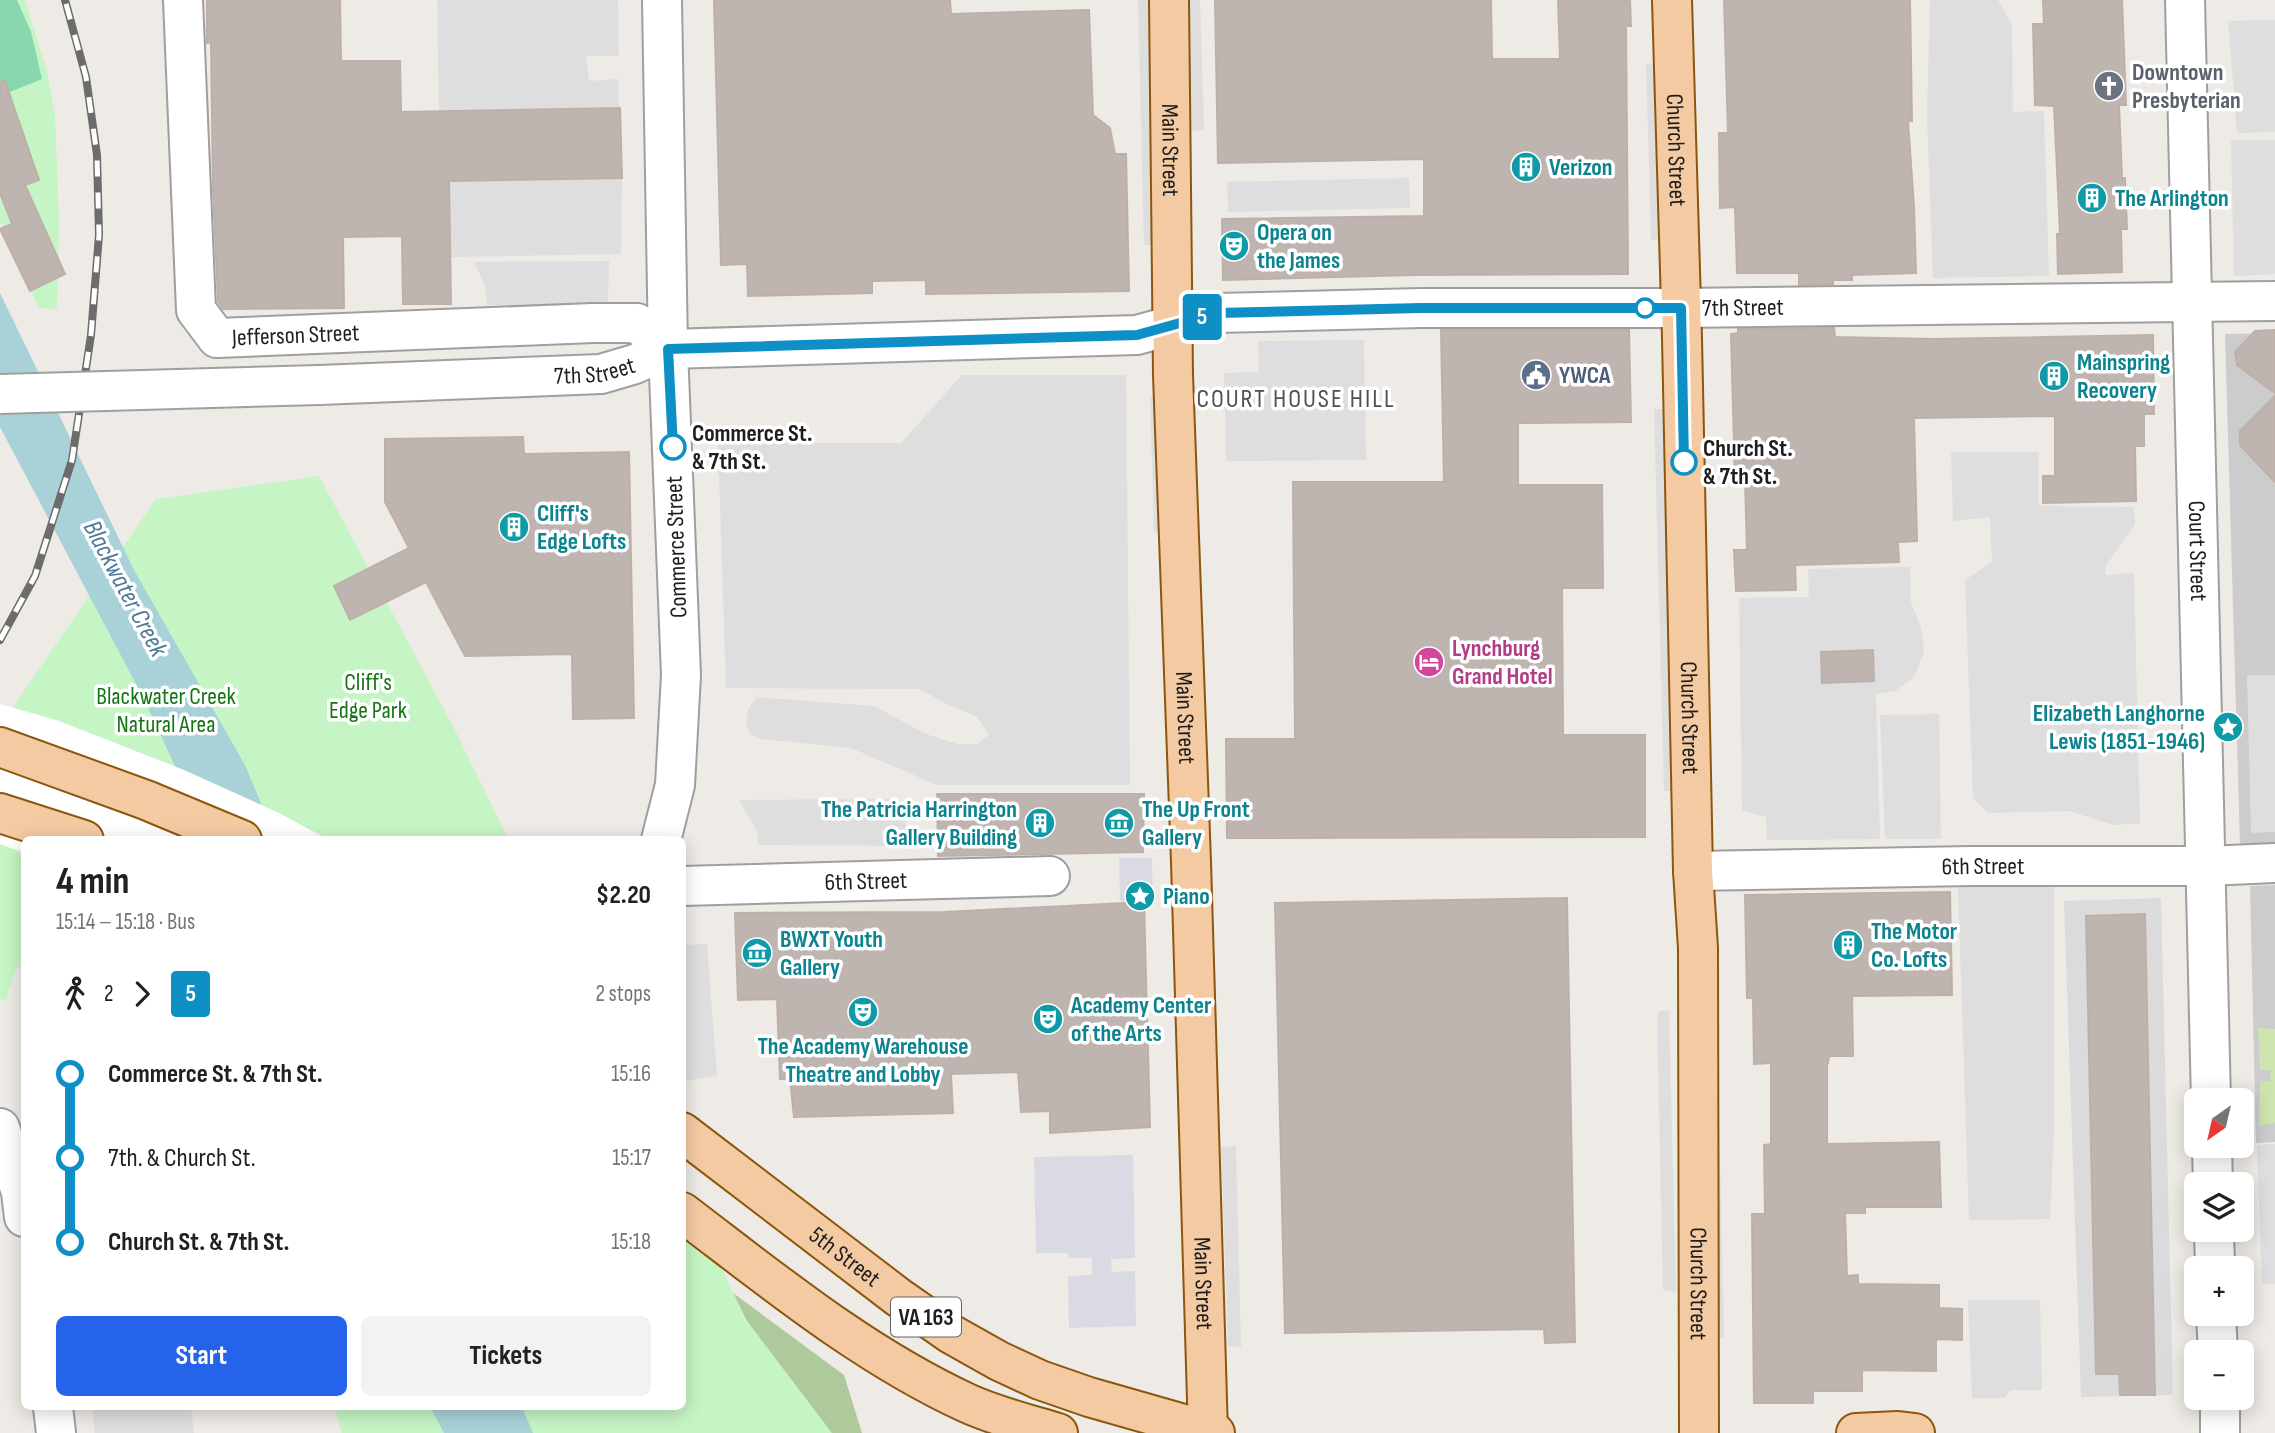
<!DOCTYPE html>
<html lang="en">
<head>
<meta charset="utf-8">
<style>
	:root { --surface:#fff; --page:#f2f2f2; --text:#202124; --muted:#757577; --accent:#2563eb }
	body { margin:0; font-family:"Sofia Sans Condensed",sans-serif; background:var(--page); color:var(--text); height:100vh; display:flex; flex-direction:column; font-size:26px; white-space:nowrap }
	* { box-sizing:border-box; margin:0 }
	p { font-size:23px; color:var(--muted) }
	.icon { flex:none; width:38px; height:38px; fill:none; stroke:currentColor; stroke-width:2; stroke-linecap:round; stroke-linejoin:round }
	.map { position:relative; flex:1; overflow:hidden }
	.side { position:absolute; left:21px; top:836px; width:665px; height:574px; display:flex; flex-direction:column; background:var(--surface); border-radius:10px; box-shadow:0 4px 18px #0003 }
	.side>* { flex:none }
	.badge { padding:0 14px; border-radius:5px; font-size:24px; line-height:46px }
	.needle { width:46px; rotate:214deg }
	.tools { position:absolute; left:2184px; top:1088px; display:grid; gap:14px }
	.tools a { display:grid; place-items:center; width:70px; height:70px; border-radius:10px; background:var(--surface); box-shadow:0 4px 18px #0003; font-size:35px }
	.map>.badge { position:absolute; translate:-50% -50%; box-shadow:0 0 0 4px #fff }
	.legs { display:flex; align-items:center; gap:10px; height:77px; padding:0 35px; font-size:23px }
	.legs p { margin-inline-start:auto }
	.summary { display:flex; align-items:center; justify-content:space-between; height:119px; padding:0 35px }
	h1 { font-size:38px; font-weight:700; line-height:52px }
	.button { display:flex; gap:14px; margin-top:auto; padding:14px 35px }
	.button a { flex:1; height:80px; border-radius:10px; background:var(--accent); color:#fff; font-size:28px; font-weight:700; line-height:80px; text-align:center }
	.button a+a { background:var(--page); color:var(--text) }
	ul { padding:0 35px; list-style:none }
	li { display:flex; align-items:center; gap:24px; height:84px; font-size:26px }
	li i { display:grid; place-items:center; width:10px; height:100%; margin:0 9px; background:currentColor }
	li i::after { content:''; width:18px; height:18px; margin:-9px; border:5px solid; border-radius:50%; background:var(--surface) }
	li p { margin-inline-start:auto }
	li:first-child i { background:linear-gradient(#0000 50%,currentColor 0) }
	li:last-child i { background:linear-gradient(currentColor 50%,#0000 0) }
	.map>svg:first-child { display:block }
	.residential { fill:#dcdbdb }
	.religious { fill:#ccc }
	.grass { fill:#cee4ae }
	.forest { fill:#aeca9c }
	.park { fill:#c5f5c5 }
	.pitch { fill:#88d7b1 }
	.parking { fill:#dedede }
	.plaza { fill:#d9dae4 }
	.water { fill:#a8d2d8 }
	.pier { fill:#fff }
	.building { fill:#beb5b1; stroke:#beb0a8; stroke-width:2 }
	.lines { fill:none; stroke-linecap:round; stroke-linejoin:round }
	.minor-casing { stroke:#9f9f9f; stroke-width:42 }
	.major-casing { stroke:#8c560c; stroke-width:42 }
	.minor { stroke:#fff; stroke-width:38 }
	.major { stroke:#f4caa3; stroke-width:38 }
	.rail-casing { stroke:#6c6c6c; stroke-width:8 }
	.rail { stroke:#fff; stroke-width:5; stroke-dasharray:16; stroke-linecap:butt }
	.minor-bridge-casing { stroke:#9f9f9f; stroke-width:42; stroke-linecap:butt }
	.minor-bridge { stroke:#fff; stroke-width:38 }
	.line-1-casing { stroke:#fff; stroke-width:16 }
	.line-1 { stroke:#0e8fc5; stroke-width:10 }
	.stop-1-dot { fill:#fff; stroke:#0e8fc5; stroke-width:3.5 }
	.labels { text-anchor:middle; stroke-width:7; stroke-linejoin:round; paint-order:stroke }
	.shield { fill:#fff; stroke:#626262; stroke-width:2 }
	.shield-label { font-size:23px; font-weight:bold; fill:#1e1e1e }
	.worship-label { font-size:24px; font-weight:bold; fill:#5b616d; stroke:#fff; text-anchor:start }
	.street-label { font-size:24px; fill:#1e1e1e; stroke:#fff }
	.culture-label { font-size:24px; font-weight:bold; fill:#0d838f; stroke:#fff; text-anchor:start }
	.service-label { font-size:24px; font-weight:bold; fill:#4e5e75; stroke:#fff; text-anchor:start }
	.stop-label { font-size:24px; font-weight:bold; fill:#1e1e1e; stroke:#fff; text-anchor:start }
	.hotel-label { font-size:24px; font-weight:bold; fill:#b23c85; stroke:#fff; text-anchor:start }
	.park-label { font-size:24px; fill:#157414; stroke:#fff }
	.neighbourhood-label { font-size:26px; letter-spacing:2px; fill:#515151; stroke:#fff }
	.water-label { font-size:26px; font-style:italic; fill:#4c7897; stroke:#fff }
</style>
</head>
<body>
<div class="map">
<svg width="2275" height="1433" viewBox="0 0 2275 1433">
	<rect width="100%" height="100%" fill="#eeeae5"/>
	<!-- residential -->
	<path class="residential" d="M2161,898L2173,1395L2081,1397L2064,901Z"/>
	<!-- religious -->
	<path class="religious" d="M2275,333V843L2240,844L2225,334Z
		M2275,885V1142L2256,1143L2250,886Z"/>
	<!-- grass -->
	<path class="grass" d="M2258,1028L2275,1029V1123L2259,1126L2260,1081H2270L2271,1070H2260Z"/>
	<!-- forest -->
	<path class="forest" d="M683,1256L844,1375L862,1433H661L682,1407Z"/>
	<!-- park -->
	<path class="park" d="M0,0H25L46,68L55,114L59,223L57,309L39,308L0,221Z
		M319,476L453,726L509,840H24V965L16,968L5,1002L0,999V746L13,707L156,499Z
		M683,1190L747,1321L832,1433H342L334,1407H682Z"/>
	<!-- pitch -->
	<path class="pitch" d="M0,0H17L31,32L42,79L0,96Z"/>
	<!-- parking -->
	<path class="parking" d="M437,0H618L619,56H586L589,81L618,79L619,108L439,111Z
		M1138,0H1152L1159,245H1144Z
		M1185,0H1200L1204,130L1190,131Z
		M1930,0H1998L2012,25L2013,112L2044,111L2049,276L1933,278L1927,117Z
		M2275,20V132L2237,133L2228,21Z
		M1659,63L1663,240H1651L1646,64Z
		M2231,140H2275V274L2234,276Z
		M591,178H622L621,254L450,257L448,181Z
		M1409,178L1410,208L1228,212L1227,182Z
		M609,261L608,304L487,305L485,285L474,262Z
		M1364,340L1366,460L1226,461L1224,373L1259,372L1258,341Z
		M962,375H1126L1130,785H937L851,748L761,739L751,735L746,725L748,709L757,697L874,706L926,734L957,744H977L989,735L977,717L943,702L920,689L726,688L718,443H901Z
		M1150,396H1162L1166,532H1154Z
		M1654,409H1667L1677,791H1664Z
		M1951,452H2039V506L2134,507L2135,524L2105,567L2106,575L2134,573L2140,823L2114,825L2069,811L1988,813L1973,798L1965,580L1992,562L1990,517L1953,521Z
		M1910,567L1911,602L1921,628L1924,651L1915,676L1895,691L1876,694L1880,839L1767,840L1766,817L1742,810L1739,598L1809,597L1808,569Z
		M2247,675H2275V832L2251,833Z
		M1939,714L1941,839H1885L1880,715Z
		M894,799L908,830V846L758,845L757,831L739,800Z
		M1958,887H2054V1131L2050,1219L1969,1220Z
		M707,944L717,1076L683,1081V945Z
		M1659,1011H1669L1676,1292L1663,1290L1657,1016Z
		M1717,1025L1724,1338H1711Z
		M2275,1144V1284H2262L2257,1145Z
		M1236,1146L1241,1347L1228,1346L1221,1147Z
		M1968,1300H2040L2042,1390H2010L2005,1398H1972Z
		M92,1407H191L194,1433H95Z"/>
	<!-- plaza -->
	<path class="plaza" d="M1119,858H1152L1153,900L1120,901Z
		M1133,1155L1135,1258L1111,1259L1112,1272L1135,1271L1136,1326L1069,1328L1068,1276L1092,1275V1258H1069L1068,1253H1036L1034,1157Z"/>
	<!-- water -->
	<path class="water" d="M0,293L134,570L245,765L276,840H209L145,701L0,427Z
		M430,1407H522L533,1433H444Z"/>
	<!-- pier -->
	<path class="pier" d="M0,704L59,721L184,770L279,813L329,840H24V853L0,844Z"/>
	<!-- building -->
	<path class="building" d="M207,0H340L341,61H400L401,112L620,108L622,178L449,181L451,304H403L402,236L343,237L344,308L223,309L218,302L213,188L211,42L207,43Z
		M714,0H950L951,14L1089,10L1093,115L1110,128L1115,154H1126L1129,291L926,294V280L872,281V293L748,296L747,264L721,265Z
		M1215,0H1491L1492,59H1560L1558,0H1630L1631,26H1626L1628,274L1414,275L1223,280L1222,219L1424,216V159L1218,163Z
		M1724,0H1910L1912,121H1908L1914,207L1916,273L1852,275V280H1833V284L1799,285V273H1737L1735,207L1720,208L1719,133H1728Z
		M2043,0H2122L2126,105H2119L2122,178H2125L2127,229H2121L2122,272L2058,274L2057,234H2060L2054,106L2035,105L2033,24H2044Z
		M5,81L39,180L25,185L65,274L30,291L0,229L12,224L0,193V82Z
		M1834,328L1835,337L1932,339L2153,335L2154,414H2144V446H2135L2136,501L2043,503V476H2055V416L1914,418L1917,541L1898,542L1899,562L1795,565L1796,590L1736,591L1734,550H1747L1745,480H1735L1731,334L1738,333V329Z
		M1441,330H1629L1631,422L1518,423V485H1602L1603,588H1562L1563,735H1645V837L1227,838L1226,739H1295L1293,482H1444Z
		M2275,330V393L2237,365L2235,352L2255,331Z
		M2275,396V482L2240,445V431Z
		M523,437L524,454L629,452L634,718L573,719L572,654L465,656L426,582L350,620L334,586L409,548L385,502V439Z
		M1873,650L1874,681L1822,683L1821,652Z
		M937,794H1144L1143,852L938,856Z
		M1950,892L1952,995L1852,996L1853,1056H1829L1828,1063H1827V1144L1939,1142L1941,1207H1865V1213H1845L1847,1276L1858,1275V1284L1939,1285V1308L1962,1309V1340L1936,1339V1371L1862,1370V1391H1813V1403H1754L1752,1214H1765L1764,1145L1771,1144V1063L1754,1064L1753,998H1747L1745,895Z
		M1567,898L1575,1342L1545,1343L1544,1329L1285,1333L1275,903Z
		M1144,902L1150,1127L1050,1133V1111L1021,1112L1018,1072L951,1074L953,1113L794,1117L790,1079H780L777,999L738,1000L735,913L944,912Z
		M2145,914L2155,1395H2120L2119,1374H2096L2086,916Z"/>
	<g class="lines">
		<!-- minor casing -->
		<g class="minor-casing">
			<g id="minor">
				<path id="s1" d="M183,0L196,310L217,338L593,323H637L668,349"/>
				<path id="s2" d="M2185,0L2211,1101"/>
				<path id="s3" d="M319,385L601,374L635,364L668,349L1137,335L1216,313L1421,308H1681L2275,301"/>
				<path d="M661,840L675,785L681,675L668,349L662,0"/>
				<path id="s4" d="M1693,871L1971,866H2206L2275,863"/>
				<path id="s5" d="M682,886L1050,876"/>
				<path d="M0,1128L21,1192L24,1217"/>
				<path d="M2212,1146L2213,1185"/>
				<path d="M2214,1230L2215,1269"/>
				<path d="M2216,1314L2218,1353"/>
				<path d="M2220,1398V1433"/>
				<path d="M53,1407L56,1433"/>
			</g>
		</g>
		<!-- major casing -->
		<g class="major-casing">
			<g id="major">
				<path id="s6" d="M1169,0L1173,375L1191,862L1208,1433"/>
				<path id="s7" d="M1672,0L1682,338L1693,871L1698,948L1699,1433"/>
				<path d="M0,747L146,800L242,840"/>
				<path d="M0,813L84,840"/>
				<path id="s8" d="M682,1132L898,1297L951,1334L999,1361L1040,1380L1089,1397L1215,1433"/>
				<path d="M682,1212C773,1281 863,1355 967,1403C995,1416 1028,1424 1058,1433"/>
				<path d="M1856,1433L1898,1431L1915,1433"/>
			</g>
		</g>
		<!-- minor -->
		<use href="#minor" class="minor"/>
		<!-- major -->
		<use href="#major" class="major"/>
		<!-- rail casing -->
		<g class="rail-casing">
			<path id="rail" d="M0,640L35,576L72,460L91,335L99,235L97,155L86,77L65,0"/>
		</g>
		<!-- rail -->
		<use href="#rail" class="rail"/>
		<!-- minor-bridge casing -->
		<g class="minor-bridge-casing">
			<path id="minor-bridge" d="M0,394L319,385"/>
		</g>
		<!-- minor-bridge -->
		<use href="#minor-bridge" class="minor-bridge"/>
	</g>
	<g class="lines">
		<!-- line-1 casing -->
		<g class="line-1-casing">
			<path id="line-1" d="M673,447L668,349L1137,335L1216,313L1421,308H1681L1684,462"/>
		</g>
		<!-- line-1 -->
		<use href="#line-1" class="line-1"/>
	</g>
	<!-- icons -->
	<defs>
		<g id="church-disc" transform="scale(1.575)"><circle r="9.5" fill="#6b7280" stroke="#fff"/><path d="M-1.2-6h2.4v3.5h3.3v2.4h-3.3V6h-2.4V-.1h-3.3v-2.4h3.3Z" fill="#fff"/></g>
		<g id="building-disc" transform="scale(1.575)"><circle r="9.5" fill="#0f9aa8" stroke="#fff"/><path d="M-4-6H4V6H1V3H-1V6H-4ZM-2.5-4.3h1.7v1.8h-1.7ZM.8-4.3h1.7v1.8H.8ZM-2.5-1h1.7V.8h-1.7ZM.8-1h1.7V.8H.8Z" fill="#fff"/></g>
		<g id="theatre-disc" transform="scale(1.575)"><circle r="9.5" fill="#0f9aa8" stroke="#fff"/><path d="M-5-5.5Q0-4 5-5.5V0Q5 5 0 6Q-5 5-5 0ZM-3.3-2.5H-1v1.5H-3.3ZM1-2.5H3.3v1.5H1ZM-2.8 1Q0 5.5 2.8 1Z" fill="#fff"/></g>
		<g id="civic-disc" transform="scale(1.575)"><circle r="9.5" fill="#5c6f8a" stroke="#fff"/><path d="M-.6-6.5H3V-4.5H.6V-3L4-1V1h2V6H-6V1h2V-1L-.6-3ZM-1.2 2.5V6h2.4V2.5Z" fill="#fff"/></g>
		<g id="hotel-disc" transform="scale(1.575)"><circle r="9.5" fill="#d1479c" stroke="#fff"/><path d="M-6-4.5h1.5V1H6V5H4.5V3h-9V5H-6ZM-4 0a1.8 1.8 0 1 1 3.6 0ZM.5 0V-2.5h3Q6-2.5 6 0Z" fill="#fff"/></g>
		<g id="sight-disc" transform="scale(1.575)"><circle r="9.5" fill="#0f9aa8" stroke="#fff"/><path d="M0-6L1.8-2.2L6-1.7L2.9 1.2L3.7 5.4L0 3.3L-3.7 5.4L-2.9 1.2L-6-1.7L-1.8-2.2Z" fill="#fff"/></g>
		<g id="museum-disc" transform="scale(1.575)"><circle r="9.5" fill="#0f9aa8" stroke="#fff"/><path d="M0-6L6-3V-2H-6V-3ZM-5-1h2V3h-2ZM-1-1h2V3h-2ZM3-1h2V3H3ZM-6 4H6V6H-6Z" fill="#fff"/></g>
	</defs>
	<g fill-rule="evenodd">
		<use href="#church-disc" x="2109" y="86"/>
		<use href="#building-disc" x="1526" y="167"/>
		<use href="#building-disc" x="2092" y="198"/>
		<use href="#theatre-disc" x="1234" y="246"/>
		<use href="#civic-disc" x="1536" y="375"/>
		<use href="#building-disc" x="2054" y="376"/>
		<use href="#building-disc" x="514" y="527"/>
		<use href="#hotel-disc" x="1429" y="662"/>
		<use href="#sight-disc" x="2228" y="727"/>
		<use href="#building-disc" x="1040" y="823"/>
		<use href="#museum-disc" x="1119" y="823"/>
		<use href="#sight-disc" x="1140" y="896"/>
		<use href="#building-disc" x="1848" y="945"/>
		<use href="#museum-disc" x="757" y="953"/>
		<use href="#theatre-disc" x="863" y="1012"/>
		<use href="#theatre-disc" x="1048" y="1019"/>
	</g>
	<!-- markers -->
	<g class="stop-1-dot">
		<circle cx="1645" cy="308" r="9"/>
		<circle cx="673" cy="447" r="12"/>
		<circle cx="1684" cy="462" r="12"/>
	</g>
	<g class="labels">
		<!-- shield labels -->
		<rect class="shield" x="891" y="1297.5" width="70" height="39" rx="5"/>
		<g class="shield-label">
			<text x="926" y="1325">VA 163</text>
		</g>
		<!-- worship labels -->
		<g class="worship-label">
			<text x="2132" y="80">Downtown<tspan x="2132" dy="28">Presbyterian</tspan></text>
		</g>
		<!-- street labels -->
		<g class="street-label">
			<text dy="8" stroke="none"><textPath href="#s6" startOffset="150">Main Street</textPath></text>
			<text dy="8" stroke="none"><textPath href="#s7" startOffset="150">Church Street</textPath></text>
			<text dy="8" stroke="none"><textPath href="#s3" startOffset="1432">7th Street</textPath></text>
			<text dy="8" stroke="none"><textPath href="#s1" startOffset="424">Jefferson Street</textPath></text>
			<text dy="8" stroke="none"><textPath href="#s3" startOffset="276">7th Street</textPath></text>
			<text transform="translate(676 547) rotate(-92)" y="8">Commerce Street</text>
			<text dy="8" stroke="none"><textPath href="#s2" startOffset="551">Court Street</textPath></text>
			<text dy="8" stroke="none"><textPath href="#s7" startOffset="718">Church Street</textPath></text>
			<text dy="8" stroke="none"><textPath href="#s6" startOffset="718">Main Street</textPath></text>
			<text dy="8" stroke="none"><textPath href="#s4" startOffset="290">6th Street</textPath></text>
			<text dy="8" stroke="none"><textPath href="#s5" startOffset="184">6th Street</textPath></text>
			<text dy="8" stroke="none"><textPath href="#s8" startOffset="205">5th Street</textPath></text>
			<text dy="8" stroke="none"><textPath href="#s6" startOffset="1284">Main Street</textPath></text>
			<text dy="8" stroke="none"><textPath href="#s7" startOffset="1284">Church Street</textPath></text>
		</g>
		<!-- culture labels -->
		<g class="culture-label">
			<text x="1549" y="175">Verizon</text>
			<text x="2115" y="206">The Arlington</text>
			<text x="1257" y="240">Opera on<tspan x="1257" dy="28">the James</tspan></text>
			<text x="2077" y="370">Mainspring<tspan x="2077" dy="28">Recovery</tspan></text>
			<text x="537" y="521">Cliff's<tspan x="537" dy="28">Edge Lofts</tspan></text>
			<text x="2205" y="721" text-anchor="end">Elizabeth Langhorne<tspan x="2205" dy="28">Lewis (1851-1946)</tspan></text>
			<text x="1017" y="817" text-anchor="end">The Patricia Harrington<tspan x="1017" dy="28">Gallery Building</tspan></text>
			<text x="1142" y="817">The Up Front<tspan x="1142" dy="28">Gallery</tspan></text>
			<text x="1163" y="904">Piano</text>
			<text x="1871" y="939">The Motor<tspan x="1871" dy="28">Co. Lofts</tspan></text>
			<text x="780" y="947">BWXT Youth<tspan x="780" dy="28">Gallery</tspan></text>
			<text x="1071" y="1013">Academy Center<tspan x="1071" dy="28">of the Arts</tspan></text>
			<text x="863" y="1054" text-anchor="middle">The Academy Warehouse<tspan x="863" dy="28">Theatre and Lobby</tspan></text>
		</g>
		<!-- service labels -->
		<g class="service-label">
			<text x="1559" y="383">YWCA</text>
		</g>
		<!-- stop labels -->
		<g class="stop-label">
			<text x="692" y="441">Commerce St.<tspan x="692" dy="28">&amp; 7th St.</tspan></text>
			<text x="1703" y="456">Church St.<tspan x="1703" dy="28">&amp; 7th St.</tspan></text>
		</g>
		<!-- hotel labels -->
		<g class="hotel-label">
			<text x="1452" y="656">Lynchburg<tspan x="1452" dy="28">Grand Hotel</tspan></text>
		</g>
		<!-- park labels -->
		<g class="park-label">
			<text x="368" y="690">Cliff's<tspan x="368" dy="28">Edge Park</tspan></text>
			<text x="166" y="704">Blackwater Creek<tspan x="166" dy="28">Natural Area</tspan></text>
		</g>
		<!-- neighbourhood labels -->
		<g class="neighbourhood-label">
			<text x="1296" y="407">COURT HOUSE HILL</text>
		</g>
		<!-- water labels -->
		<g class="water-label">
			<text transform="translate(126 588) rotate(62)" y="9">Blackwater Creek</text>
		</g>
	</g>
</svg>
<div class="tools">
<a><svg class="needle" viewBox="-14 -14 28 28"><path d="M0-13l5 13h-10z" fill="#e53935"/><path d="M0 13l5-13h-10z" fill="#757577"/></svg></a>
<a><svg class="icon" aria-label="layers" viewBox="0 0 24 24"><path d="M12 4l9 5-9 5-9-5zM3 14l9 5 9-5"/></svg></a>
<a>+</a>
<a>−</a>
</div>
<b class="badge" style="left:1202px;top:317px;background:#0e8fc5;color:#fff">5</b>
<section class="side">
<div class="summary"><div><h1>4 min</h1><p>15:14 – 15:18 · Bus</p></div><b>$2.20</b></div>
<div class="legs"><svg class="icon" aria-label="walk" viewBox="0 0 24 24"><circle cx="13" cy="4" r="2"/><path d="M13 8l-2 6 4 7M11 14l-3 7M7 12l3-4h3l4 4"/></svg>2<svg class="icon" aria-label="forward" viewBox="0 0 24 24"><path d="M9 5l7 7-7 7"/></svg><b class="badge" style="background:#0e8fc5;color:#fff">5</b><p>2 stops</p></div>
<ul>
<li><i style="color:#0e8fc5"></i><b>Commerce St. &amp; 7th St.</b><p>15:16</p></li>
<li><i style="color:#0e8fc5"></i><span>7th. &amp; Church St.</span><p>15:17</p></li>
<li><i style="color:#0e8fc5"></i><b>Church St. &amp; 7th St.</b><p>15:18</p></li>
</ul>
<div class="button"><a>Start</a><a>Tickets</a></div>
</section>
</div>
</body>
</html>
